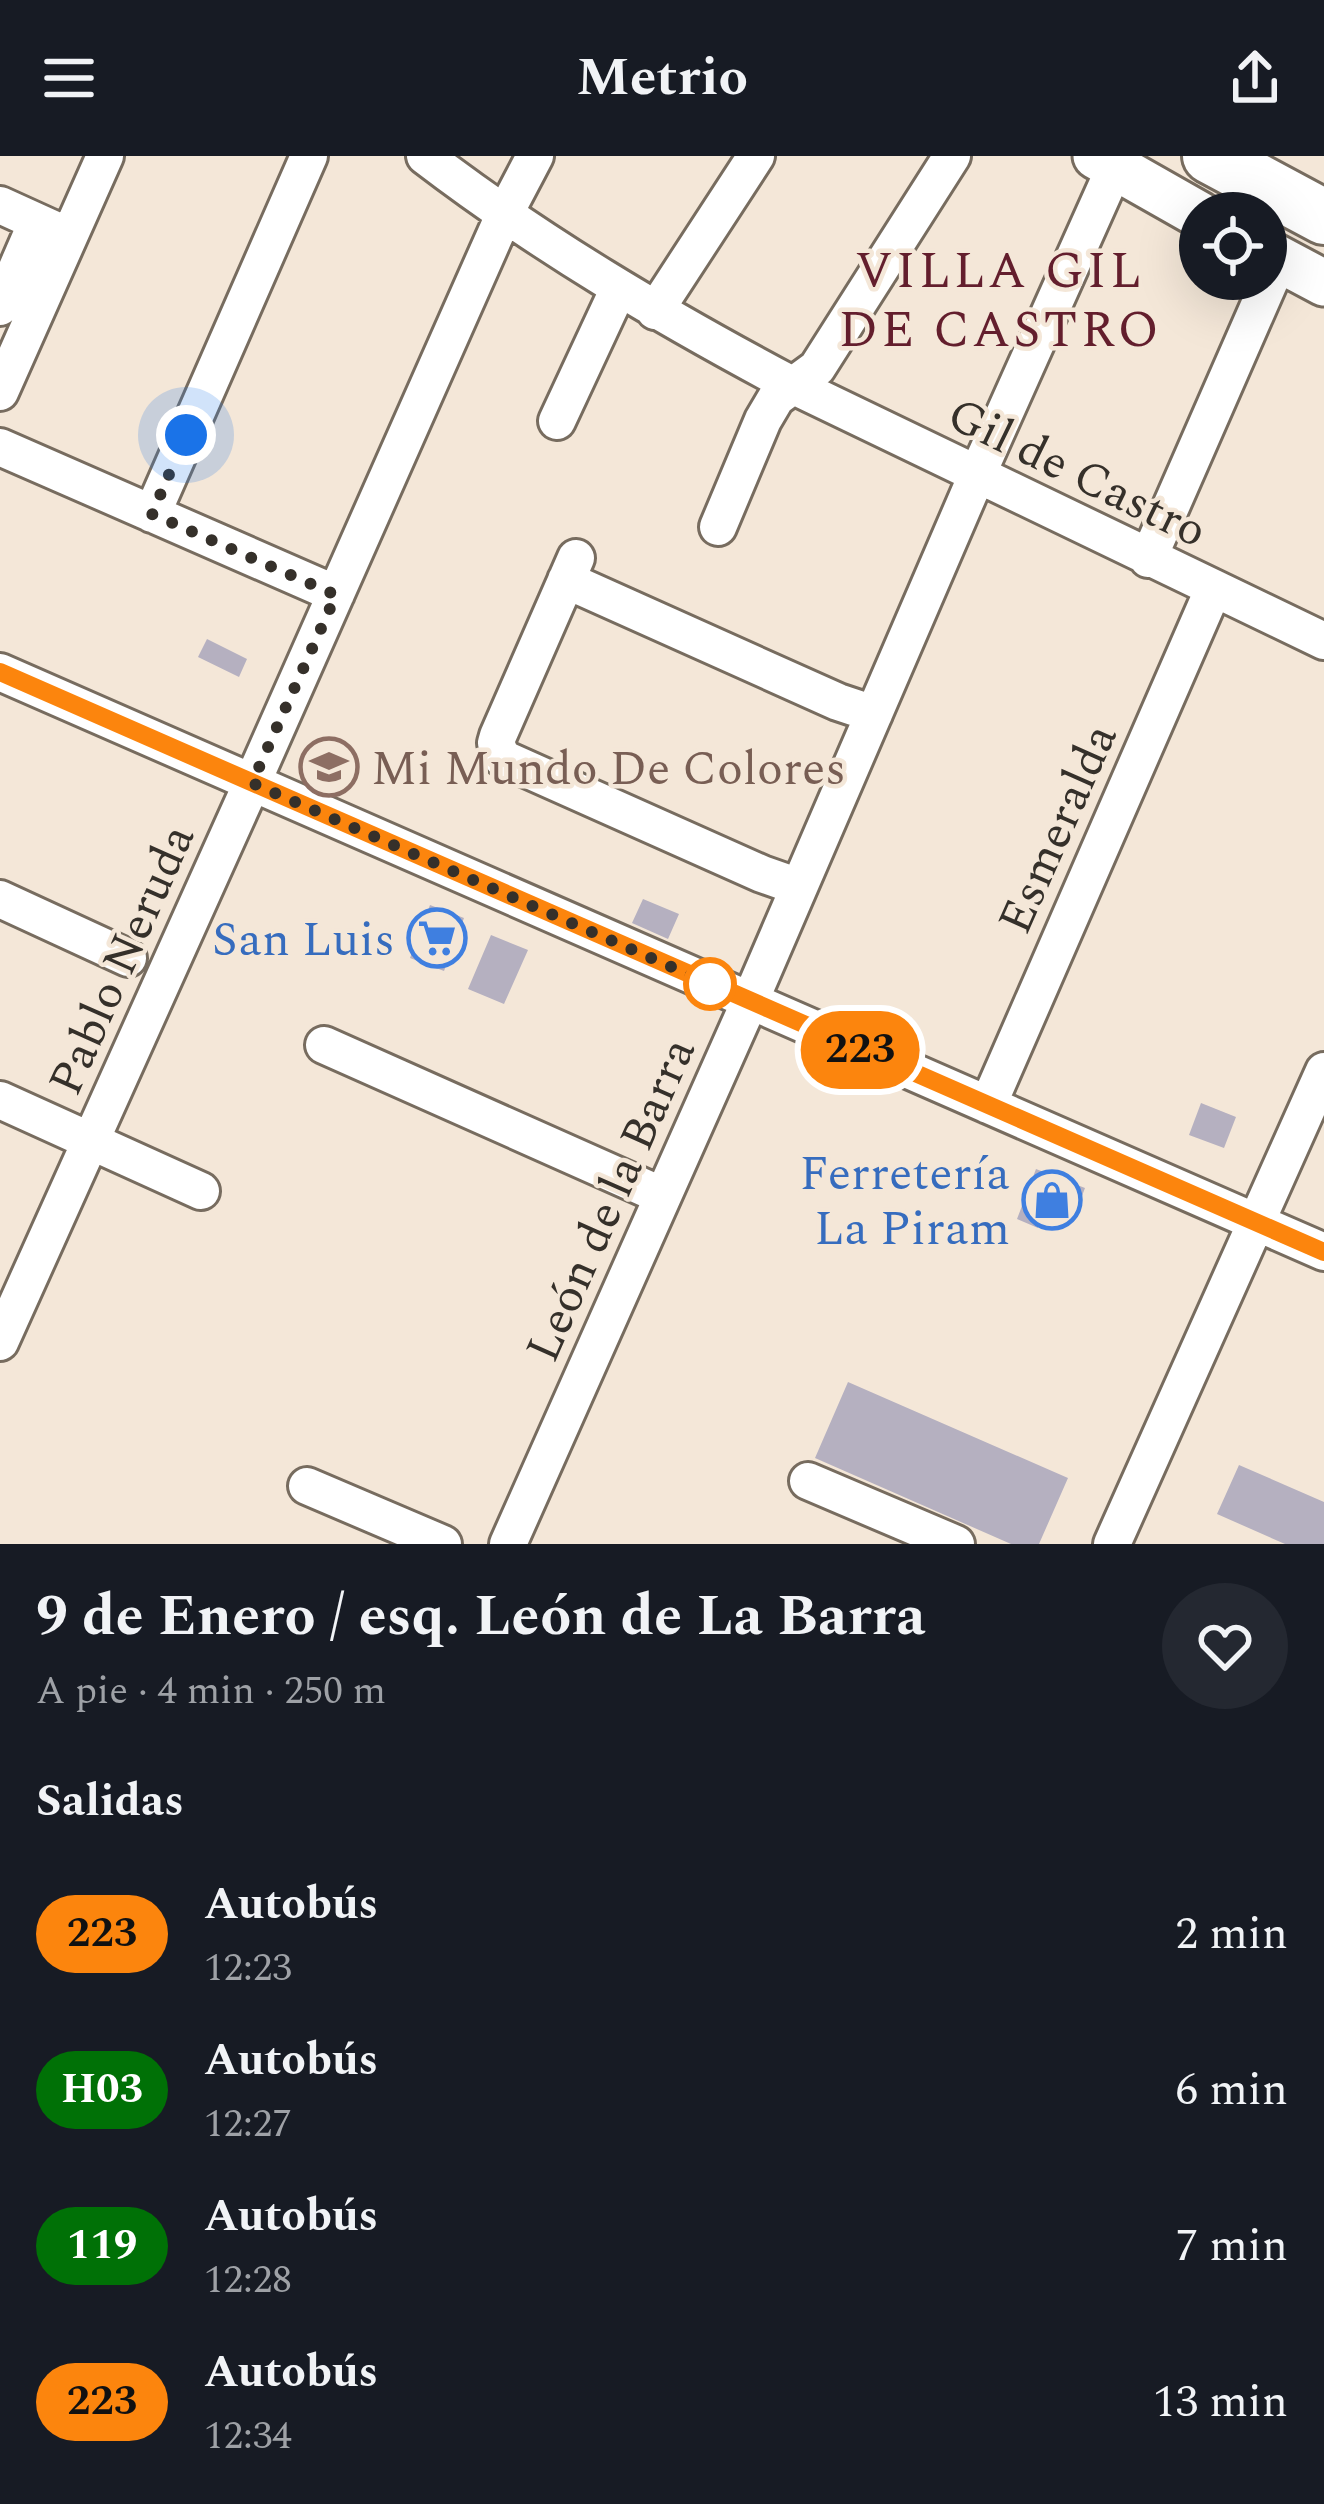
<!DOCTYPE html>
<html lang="es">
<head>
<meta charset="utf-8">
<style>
	:root { --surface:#171b24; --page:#242831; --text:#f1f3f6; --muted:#9ea1a6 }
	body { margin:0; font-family:Spectral,serif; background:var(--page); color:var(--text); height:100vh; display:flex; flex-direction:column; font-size:45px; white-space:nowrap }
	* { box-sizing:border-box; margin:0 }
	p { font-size:39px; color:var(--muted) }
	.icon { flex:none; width:66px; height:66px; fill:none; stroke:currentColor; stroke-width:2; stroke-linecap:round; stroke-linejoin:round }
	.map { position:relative; height:1388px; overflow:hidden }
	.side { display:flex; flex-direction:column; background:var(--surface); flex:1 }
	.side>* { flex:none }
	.badge { padding:0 24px; border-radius:39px; font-size:42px; line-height:78px }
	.tools { position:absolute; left:1179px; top:36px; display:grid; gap:24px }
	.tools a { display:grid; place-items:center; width:108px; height:108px; border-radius:50%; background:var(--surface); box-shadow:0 12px 48px #0002; font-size:60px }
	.you { position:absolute; width:60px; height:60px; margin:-30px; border:9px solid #fff; border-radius:50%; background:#1a73e8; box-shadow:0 0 0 18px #1a73e833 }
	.map>.badge { position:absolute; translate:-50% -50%; box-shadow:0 0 0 6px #fff }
	h2 { padding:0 36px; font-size:45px; line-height:108px }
	.round { display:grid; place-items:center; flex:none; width:126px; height:126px; border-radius:63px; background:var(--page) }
	.headline { display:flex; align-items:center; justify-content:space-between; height:204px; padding:0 36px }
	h1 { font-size:57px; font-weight:700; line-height:90px }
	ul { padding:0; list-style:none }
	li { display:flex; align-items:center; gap:36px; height:156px; padding:0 36px }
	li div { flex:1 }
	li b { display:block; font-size:45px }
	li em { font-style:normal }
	li .badge { min-width:132px; font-weight:700; text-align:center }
	header { display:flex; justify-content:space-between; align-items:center; height:156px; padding:0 36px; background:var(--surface); font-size:54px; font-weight:700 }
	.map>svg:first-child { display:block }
	.building { fill:#b5b0c0 }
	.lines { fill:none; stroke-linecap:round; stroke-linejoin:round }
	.minor-casing { stroke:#776c5f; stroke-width:42 }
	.major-casing { stroke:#776c5f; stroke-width:51 }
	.highway-casing { stroke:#776c5f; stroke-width:60 }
	.minor { stroke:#fff; stroke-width:36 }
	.major { stroke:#fff; stroke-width:45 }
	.highway { stroke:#fff; stroke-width:54 }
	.line-casing { stroke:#fff; stroke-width:27 }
	.line { stroke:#fc850d; stroke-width:18 }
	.walk { stroke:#35302a; stroke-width:12; stroke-dasharray:0 21.6 }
	.stop-dot { fill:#fff; stroke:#fc850d; stroke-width:6 }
	.labels { text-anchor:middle; stroke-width:9; stroke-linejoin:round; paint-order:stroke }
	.street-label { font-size:48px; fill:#35302a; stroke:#f4e7d8 }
	.education-label { font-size:48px; fill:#785e54; stroke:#f4e7d8; text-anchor:start }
	.shop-label { font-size:48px; fill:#366cbe; stroke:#f4e7d8; text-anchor:end }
	.neighbourhood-label { font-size:51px; letter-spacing:3px; fill:#631e2d; stroke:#f4e7d8 }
</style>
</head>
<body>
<header><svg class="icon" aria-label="menu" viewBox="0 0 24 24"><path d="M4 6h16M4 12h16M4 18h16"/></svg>Metrio<svg class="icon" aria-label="share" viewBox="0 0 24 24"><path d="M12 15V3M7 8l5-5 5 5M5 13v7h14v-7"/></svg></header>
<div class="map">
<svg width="1324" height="1388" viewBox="0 0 1324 1388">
	<rect width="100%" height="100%" fill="#f4e7d8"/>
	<!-- building -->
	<path class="building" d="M207,483L247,503L239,521L198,501Z
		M643,743L679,758L668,783L632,767Z
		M430,749L464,762L444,815L410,802Z
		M491,779L528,794L504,848L468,833Z
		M1201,947L1236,961L1224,992L1189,979Z
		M1036,1013L1085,1032L1072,1066L1045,1055L1038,1072L1017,1063Z
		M848,1226L1068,1322L1039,1388H1011L815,1302Z
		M1239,1309L1324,1346V1388H1285L1217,1358Z"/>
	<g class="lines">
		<!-- minor casing -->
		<g class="minor-casing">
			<path id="minor" d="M425,0C540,88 664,161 792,229L1324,485
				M0,49L55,74
				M0,151L37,66
				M655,155L756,0
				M0,236L105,0
				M557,265L619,132
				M0,291L336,438
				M152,358L309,0
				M718,371L763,264L776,242L817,212L952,0
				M576,402L498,580L496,587L502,602L762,718L799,731
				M1148,403L1279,104
				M566,424L838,546L874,558
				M0,516L1324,1096
				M0,743L128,802
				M324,889L663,1040
				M0,944L201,1035
				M988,949L1213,434
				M0,1186L252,627L504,59L535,0
				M808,1325L956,1388
				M307,1330L443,1388
				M508,1388L750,845L977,319L1115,11
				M1112,1388L1324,915"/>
		</g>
		<!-- major casing -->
		<g class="major-casing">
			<path id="major" d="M1096,0L1200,59
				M1266,96L1324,127"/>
		</g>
		<!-- highway casing -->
		<g class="highway-casing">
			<path id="highway" d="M1210,0L1324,61"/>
		</g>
		<!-- minor -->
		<use href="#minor" class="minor"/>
		<!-- major -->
		<use href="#major" class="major"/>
		<!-- highway -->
		<use href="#highway" class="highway"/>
	</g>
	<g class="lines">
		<!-- line casing -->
		<g class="line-casing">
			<path id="line" d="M0,516L1324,1096"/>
		</g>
		<!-- line -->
		<use href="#line" class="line"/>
		<!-- walk -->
		<path class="walk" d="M186,279L152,358L336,439L252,627L722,833L710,828"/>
	</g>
	<!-- icons -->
	<defs>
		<g id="school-ring" transform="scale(3)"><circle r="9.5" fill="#f4e7d8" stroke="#8d6e63" stroke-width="1.5"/><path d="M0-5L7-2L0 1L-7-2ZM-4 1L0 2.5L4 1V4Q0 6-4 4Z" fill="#8d6e63"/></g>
		<g id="supermarket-ring" transform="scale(3)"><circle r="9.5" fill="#f4e7d8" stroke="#3f7fe0" stroke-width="1.5"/><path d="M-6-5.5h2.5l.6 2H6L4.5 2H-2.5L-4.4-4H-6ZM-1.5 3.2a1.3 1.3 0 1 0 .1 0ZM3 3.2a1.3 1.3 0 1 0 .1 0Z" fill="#3f7fe0"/></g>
		<g id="shop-ring" transform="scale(3)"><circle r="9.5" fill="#f4e7d8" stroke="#3f7fe0" stroke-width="1.5"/><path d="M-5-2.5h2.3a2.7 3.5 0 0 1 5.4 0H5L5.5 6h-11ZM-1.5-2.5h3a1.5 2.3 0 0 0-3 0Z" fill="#3f7fe0"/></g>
	</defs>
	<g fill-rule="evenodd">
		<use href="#school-ring" x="329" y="611"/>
		<use href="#supermarket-ring" x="437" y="782"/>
		<use href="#shop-ring" x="1052" y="1044"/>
	</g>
	<!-- markers -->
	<circle class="stop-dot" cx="710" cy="828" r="24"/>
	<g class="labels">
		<!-- street labels -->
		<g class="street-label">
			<text transform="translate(1078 315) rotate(26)" y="17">Gil de Castro</text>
			<text transform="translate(1056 672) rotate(-66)" y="17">Esmeralda</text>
			<text transform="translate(120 803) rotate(-66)" y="17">Pablo Neruda</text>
			<text transform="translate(609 1043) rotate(-66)" y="17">León de la Barra</text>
		</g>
		<!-- education labels -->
		<g class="education-label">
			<text x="371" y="628">Mi Mundo De Colores</text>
		</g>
		<!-- shop labels -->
		<g class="shop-label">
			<text x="395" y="799">San Luis</text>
			<text x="1010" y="1033">Ferretería<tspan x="1010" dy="55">La Piram</tspan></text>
		</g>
		<!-- neighbourhood labels -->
		<g class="neighbourhood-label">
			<text x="1000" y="131">VILLA GIL<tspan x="1000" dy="59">DE CASTRO</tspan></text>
		</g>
	</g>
</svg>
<div class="tools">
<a><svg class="icon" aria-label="locate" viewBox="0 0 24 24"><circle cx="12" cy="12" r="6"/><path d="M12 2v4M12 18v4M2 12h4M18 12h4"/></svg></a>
</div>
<div class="you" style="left:186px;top:279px"></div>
<b class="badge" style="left:860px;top:894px;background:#fc850d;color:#111">223</b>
</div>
<section class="side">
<div class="headline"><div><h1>9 de Enero / esq. León de La Barra</h1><p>A pie · 4 min · 250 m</p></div><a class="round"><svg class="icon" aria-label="heart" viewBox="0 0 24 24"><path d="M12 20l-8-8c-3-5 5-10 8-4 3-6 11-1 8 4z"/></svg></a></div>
<h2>Salidas</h2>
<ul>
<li><span class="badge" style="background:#fc850d;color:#111">223</span><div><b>Autobús</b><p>12:23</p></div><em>2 min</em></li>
<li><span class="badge" style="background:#007106;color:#fff">H03</span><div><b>Autobús</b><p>12:27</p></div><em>6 min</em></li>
<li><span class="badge" style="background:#007106;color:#fff">119</span><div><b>Autobús</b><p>12:28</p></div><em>7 min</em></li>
<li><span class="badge" style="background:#fc850d;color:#111">223</span><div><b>Autobús</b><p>12:34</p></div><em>13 min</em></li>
</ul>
</section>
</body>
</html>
